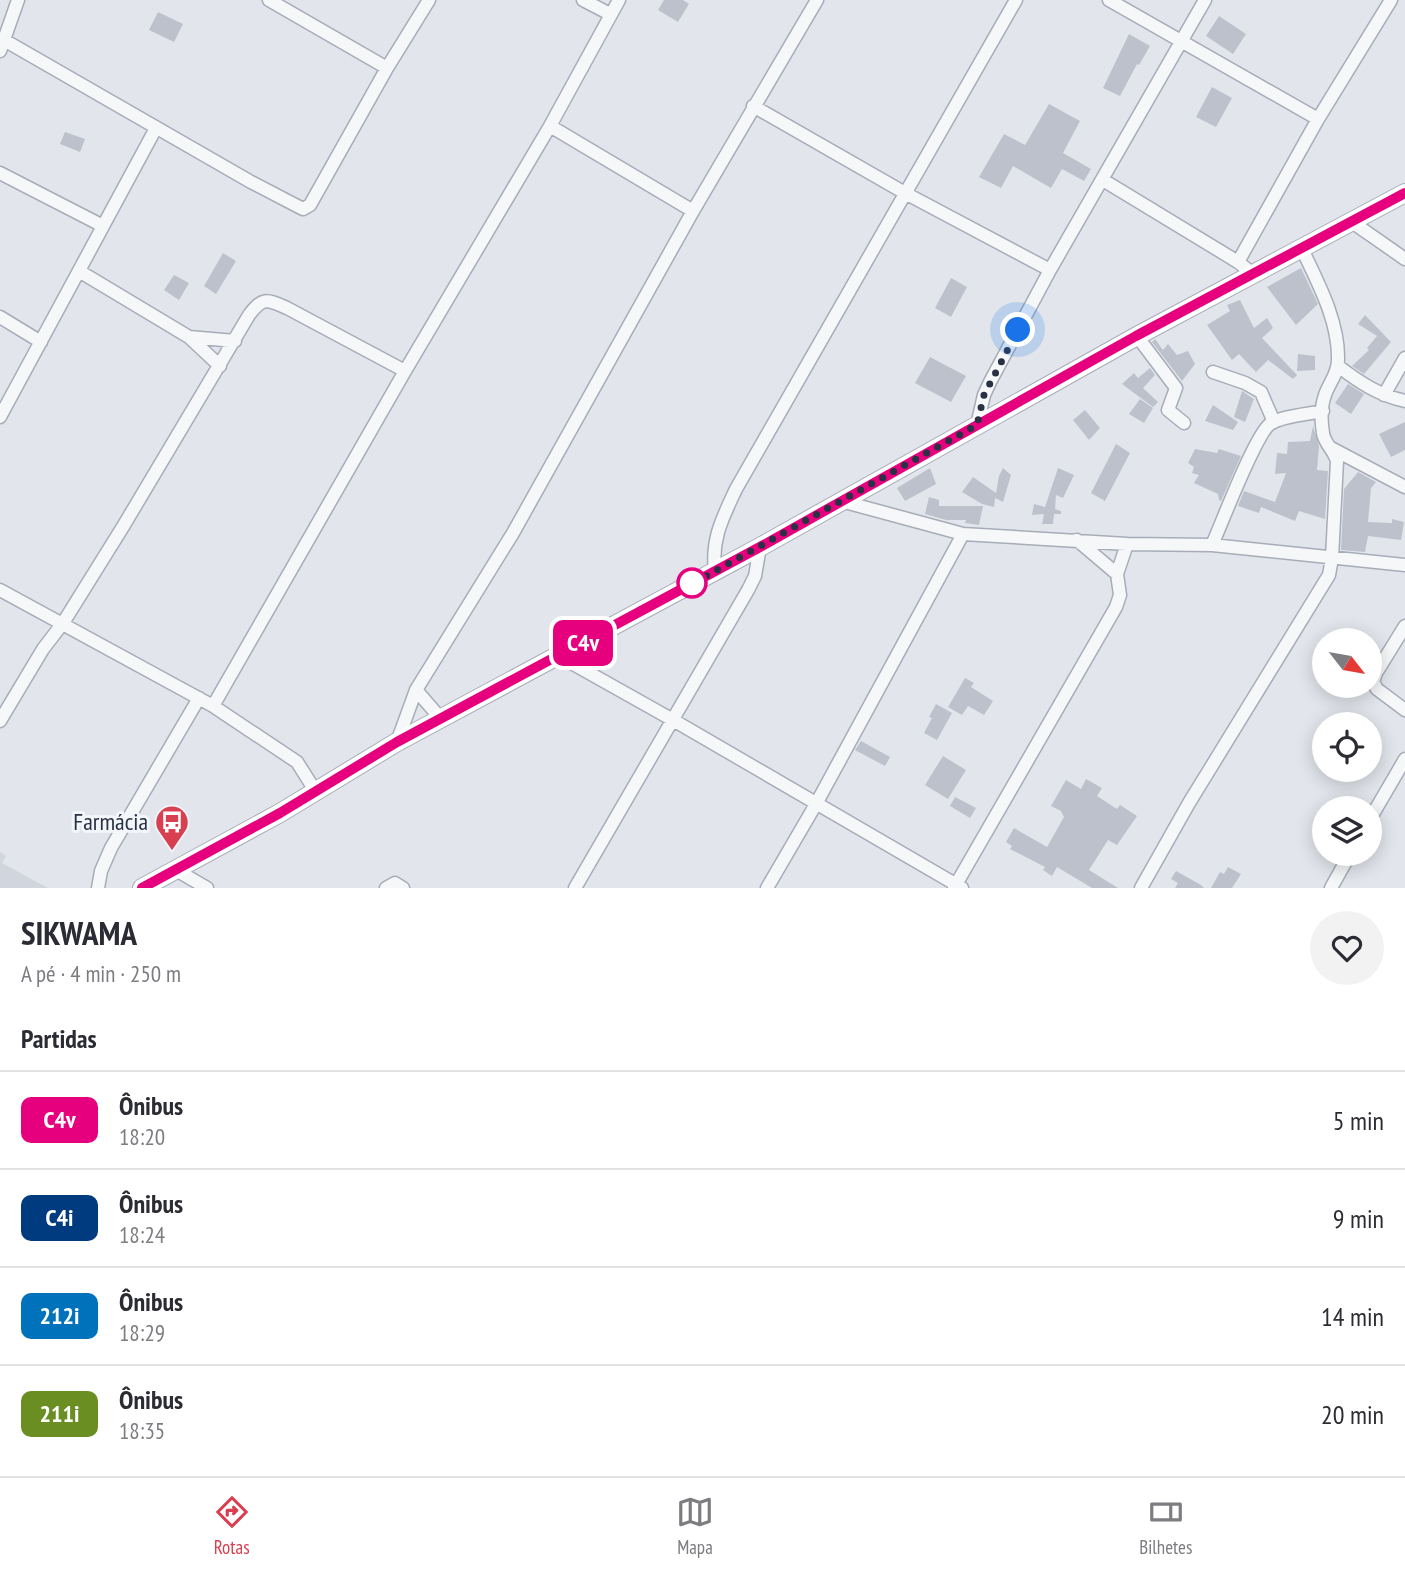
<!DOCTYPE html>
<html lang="pt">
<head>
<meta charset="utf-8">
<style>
	:root { --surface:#fff; --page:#f2f2f3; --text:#2b2b33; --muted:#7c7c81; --line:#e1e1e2; --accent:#d83f51 }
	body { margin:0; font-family:"PT Sans Narrow",sans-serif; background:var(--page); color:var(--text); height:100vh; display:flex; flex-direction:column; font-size:26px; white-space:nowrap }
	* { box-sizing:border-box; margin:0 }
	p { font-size:23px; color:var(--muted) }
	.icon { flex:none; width:38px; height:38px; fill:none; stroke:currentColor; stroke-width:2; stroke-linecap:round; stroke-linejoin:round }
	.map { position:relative; height:888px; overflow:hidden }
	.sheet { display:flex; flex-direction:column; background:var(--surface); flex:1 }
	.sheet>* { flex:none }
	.badge { padding:0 14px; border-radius:10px; font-size:24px; line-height:46px }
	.needle { width:46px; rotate:121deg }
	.tools { position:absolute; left:1312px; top:628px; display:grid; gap:14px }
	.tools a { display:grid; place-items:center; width:70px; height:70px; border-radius:50%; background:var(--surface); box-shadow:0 4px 18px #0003; font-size:35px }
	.you { position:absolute; width:35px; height:35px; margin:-18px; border:5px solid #fff; border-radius:50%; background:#1a73e8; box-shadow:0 0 0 10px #1a73e833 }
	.map>.badge { position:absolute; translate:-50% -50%; box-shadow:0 0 0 4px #fff }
	h2 { padding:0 21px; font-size:26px; line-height:63px }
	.round { display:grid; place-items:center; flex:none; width:74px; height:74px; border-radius:37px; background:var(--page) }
	.summary { display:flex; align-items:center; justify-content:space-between; height:119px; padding:0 21px }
	h1 { font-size:33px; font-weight:700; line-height:52px }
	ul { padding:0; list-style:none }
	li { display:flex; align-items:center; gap:21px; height:98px; padding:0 21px; border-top:2px solid var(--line) }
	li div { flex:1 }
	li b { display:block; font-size:26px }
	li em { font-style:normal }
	li .badge { min-width:77px; font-weight:700; text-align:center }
	.menu { display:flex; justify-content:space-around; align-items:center; height:98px; border-top:2px solid var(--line); background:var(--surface); font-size:19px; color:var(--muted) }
	.menu a { display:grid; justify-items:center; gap:4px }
	.menu .on { color:var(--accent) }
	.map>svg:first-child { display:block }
	.built { fill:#d0d5de }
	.building { fill:#bcc1cc }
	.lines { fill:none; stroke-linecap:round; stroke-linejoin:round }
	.street-casing { stroke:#a7acb7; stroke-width:15 }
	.secondary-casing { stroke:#a7acb7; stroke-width:20 }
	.street { stroke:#f6f7f9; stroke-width:12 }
	.secondary { stroke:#fff; stroke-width:18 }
	.line-casing { stroke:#fff; stroke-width:16 }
	.line { stroke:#e6007e; stroke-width:10 }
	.walk { stroke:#293245; stroke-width:7; stroke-dasharray:0 12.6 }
	.stop-dot { fill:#fff; stroke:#e6007e; stroke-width:3.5 }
	.labels { text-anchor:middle; stroke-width:6; stroke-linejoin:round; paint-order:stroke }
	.poi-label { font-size:24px; fill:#293245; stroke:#f2f5f9; text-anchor:end }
</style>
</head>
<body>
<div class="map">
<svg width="1405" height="888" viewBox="0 0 1405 888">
	<rect width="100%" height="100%" fill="#e2e6ec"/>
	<!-- built -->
	<path class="built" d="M0,852L6,856L2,863L48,888H0Z"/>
	<!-- building -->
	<path class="building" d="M664,0H683L689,4L678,22L658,10Z
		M158,12L183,24L174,42L149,30Z
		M1219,16L1246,34L1233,54L1206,36Z
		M1129,34L1150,46L1139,65L1137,64L1120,96L1103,88Z
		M1212,87L1232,98L1216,127L1196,117Z
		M1049,104L1080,121L1063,153L1091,169L1084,181L1062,169L1051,188L1013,166L1001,188L979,177L1004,134L1025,145Z
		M65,132L85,139L80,152L60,144Z
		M223,253L236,261L216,294L204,286Z
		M1301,268L1318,304L1296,325L1267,287Z
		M174,275L189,283L179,300L164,290Z
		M951,278L967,287L951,317L935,308Z
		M1240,300L1254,328L1267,318L1273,328L1262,338L1297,375L1293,379L1268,360L1256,372L1239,354L1232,360L1207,325L1230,311L1227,305Z
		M1365,315L1391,342L1364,374L1352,366L1369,350L1367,348L1377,336L1358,324Z
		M1155,339L1163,350L1168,344L1177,355L1188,351L1195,364L1182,381L1152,342Z
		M1298,354L1315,356V370L1297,371Z
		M930,357L966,376L951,402L915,383Z
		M1150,368L1155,375L1143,388L1158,402L1153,407L1122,384L1134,373L1138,378Z
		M1348,384L1364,394L1351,414L1335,403Z
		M1242,391L1254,399L1245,422L1234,417Z
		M1140,399L1153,408L1144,423L1129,414Z
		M1213,405L1238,422L1233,430L1205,421Z
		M1085,410L1100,428L1089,440L1073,420Z
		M1405,422V450L1391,457L1379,434Z
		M1313,426L1319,446L1317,470L1328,471L1325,519L1299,511L1295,521L1261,507L1259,513L1238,506L1244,491L1275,502L1286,473L1275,474L1277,453L1287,454L1288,442L1310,441Z
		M1116,444L1130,453L1105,501L1091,493Z
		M1195,449L1217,453L1219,449L1241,456L1221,501L1219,500L1218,494L1194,483L1199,475L1192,473L1194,467L1188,463Z
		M930,468L936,484L905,501L897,488Z
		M1003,468L1011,475L1003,502L995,498L994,507L982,504L962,492L973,477L996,493L999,476Z
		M1058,468L1074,475L1063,498L1056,495L1055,509L1061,511V514H1054L1053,524H1042L1044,514L1032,515L1034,504L1045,507Z
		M1358,472L1376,482L1371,488L1368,522L1392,523V519L1404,522L1401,540L1368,536L1365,552L1341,550L1344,489Z
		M929,497L939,500V506H983L979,525L965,523L966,520H946L925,514Z
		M965,678L974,683L971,687L993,701L984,715L968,706L962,715L948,707Z
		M936,704L952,713L937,740L924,733L932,718L929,717Z
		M861,741L890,757L885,766L855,750Z
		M943,756L966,770L948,799L925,785Z
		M1086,779L1102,788L1097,796L1117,809L1120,805L1137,816L1117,845L1108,840L1089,870L1118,888H1092L1057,867L1052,876L1043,870L1045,867L1010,849L1012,846L1006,842L1014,828L1047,847L1064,817L1061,811L1051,806L1066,780L1081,789Z
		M955,797L976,808L970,818L950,806Z
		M1228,867L1241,874L1232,888H1211L1220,872L1224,874Z
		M1176,871L1201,885L1204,888H1175L1178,883L1171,879Z"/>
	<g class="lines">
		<!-- street casing -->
		<g class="street-casing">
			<path id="street" d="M269,0L387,68
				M583,0L610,14
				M1109,0L1318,119
				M4,40L251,182L303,209L310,205L387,68L429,0
				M0,51L18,0
				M753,106L905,193L1050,270
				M550,126L693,211
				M0,173L103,226
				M1103,180L1238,262L1253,274
				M1352,222L1405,259
				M1238,262L1318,119L1391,0
				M79,271L189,337L220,366
				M0,317L41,342
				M1137,336L1176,388L1168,410L1184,423
				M189,337L235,341
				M1338,366C1359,382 1378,395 1405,401
				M1213,372L1245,383L1261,392L1274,422
				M1384,395L1405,358
				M0,417L156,128
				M977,425L984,395L990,382L1050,270L1205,0
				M1331,448L1405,487
				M841,501L963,534L1127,544L1212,545L1405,565
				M1077,540L1117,574
				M1212,545C1222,523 1255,435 1270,424C1281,416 1309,414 1323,411
				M715,571C711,539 723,517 736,489L1016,0
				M0,590L213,706L297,762L316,792
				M1405,626L1376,673L1373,682L1377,689L1405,710
				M559,656L673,720L962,888
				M416,690L442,720
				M213,706L405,371L550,126L619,0
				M0,721L43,649L63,623L124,525L249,315C263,297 266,299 287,308L405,371
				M397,742L416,690L513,533L693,211L817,0
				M1370,819L1405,759
				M176,870L207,888
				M98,888L101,871L111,848L199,698
				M386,888L395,883L403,888
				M575,888L748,590L755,576L760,547
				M767,888L816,804L963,534
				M954,888L1116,607L1120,595L1117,574L1127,544
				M1141,888L1189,803L1329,575L1332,558L1337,461C1334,450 1324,443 1323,433C1321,421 1321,406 1325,395C1329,383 1338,374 1338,360C1339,321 1318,283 1302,249
				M1331,888L1350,854"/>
		</g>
		<!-- secondary casing -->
		<g class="secondary-casing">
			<path id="secondary" d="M142,888L280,813L397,742L760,547L1137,336L1405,193"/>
		</g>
		<!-- street -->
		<use href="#street" class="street"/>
		<!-- secondary -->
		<use href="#secondary" class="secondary"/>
	</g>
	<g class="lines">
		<!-- line casing -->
		<g class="line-casing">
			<path id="line" d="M142,888L280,813L397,742L760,547L1136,336L1405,193"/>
		</g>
		<!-- line -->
		<use href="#line" class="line"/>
		<!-- walk -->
		<path class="walk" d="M692,583L683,589L977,425L984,395L1018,330"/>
	</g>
	<!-- icons -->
	<defs>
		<g id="bus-pin" transform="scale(1.75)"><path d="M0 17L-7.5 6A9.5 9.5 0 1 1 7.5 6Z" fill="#d83f51" stroke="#f2f5f9"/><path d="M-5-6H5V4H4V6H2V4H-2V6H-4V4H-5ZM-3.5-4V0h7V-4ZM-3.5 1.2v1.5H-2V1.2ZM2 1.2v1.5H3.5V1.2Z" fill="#fff"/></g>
	</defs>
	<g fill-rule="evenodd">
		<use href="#bus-pin" x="172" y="822"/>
	</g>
	<!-- markers -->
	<circle class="stop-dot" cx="692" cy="583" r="14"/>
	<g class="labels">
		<!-- poi labels -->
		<g class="poi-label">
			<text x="148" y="830">Farmácia</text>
		</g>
	</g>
</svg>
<div class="tools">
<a><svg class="needle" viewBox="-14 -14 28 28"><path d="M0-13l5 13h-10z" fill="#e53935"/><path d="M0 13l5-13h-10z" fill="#7c7c81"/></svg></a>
<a><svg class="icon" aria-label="locate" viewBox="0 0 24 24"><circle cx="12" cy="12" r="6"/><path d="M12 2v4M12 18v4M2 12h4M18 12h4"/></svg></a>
<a><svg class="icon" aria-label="layers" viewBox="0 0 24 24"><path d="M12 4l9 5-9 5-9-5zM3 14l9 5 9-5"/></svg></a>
</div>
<div class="you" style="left:1018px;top:330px"></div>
<b class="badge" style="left:583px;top:643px;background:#e6007e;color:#fff">C4v</b>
</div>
<section class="sheet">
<div class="summary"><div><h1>SIKWAMA</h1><p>A pé · 4 min · 250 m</p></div><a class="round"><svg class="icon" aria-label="heart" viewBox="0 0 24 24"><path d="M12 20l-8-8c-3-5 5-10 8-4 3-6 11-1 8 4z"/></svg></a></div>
<h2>Partidas</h2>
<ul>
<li><span class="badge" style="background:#e6007e;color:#fff">C4v</span><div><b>Ônibus</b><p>18:20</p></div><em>5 min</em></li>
<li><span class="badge" style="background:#003b80;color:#fff">C4i</span><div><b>Ônibus</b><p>18:24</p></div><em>9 min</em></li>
<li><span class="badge" style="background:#0072bc;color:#fff">212i</span><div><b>Ônibus</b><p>18:29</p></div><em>14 min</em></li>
<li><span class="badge" style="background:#6b8e23;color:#fff">211i</span><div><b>Ônibus</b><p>18:35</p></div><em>20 min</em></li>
</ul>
</section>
<nav class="menu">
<a class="on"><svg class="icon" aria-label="directions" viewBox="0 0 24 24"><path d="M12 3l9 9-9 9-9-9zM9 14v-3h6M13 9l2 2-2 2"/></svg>Rotas</a>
<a><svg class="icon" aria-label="map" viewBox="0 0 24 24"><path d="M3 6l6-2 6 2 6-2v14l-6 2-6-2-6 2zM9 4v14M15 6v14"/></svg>Mapa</a>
<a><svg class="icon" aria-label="tickets" viewBox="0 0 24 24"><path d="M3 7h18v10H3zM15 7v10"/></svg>Bilhetes</a>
</nav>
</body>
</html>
